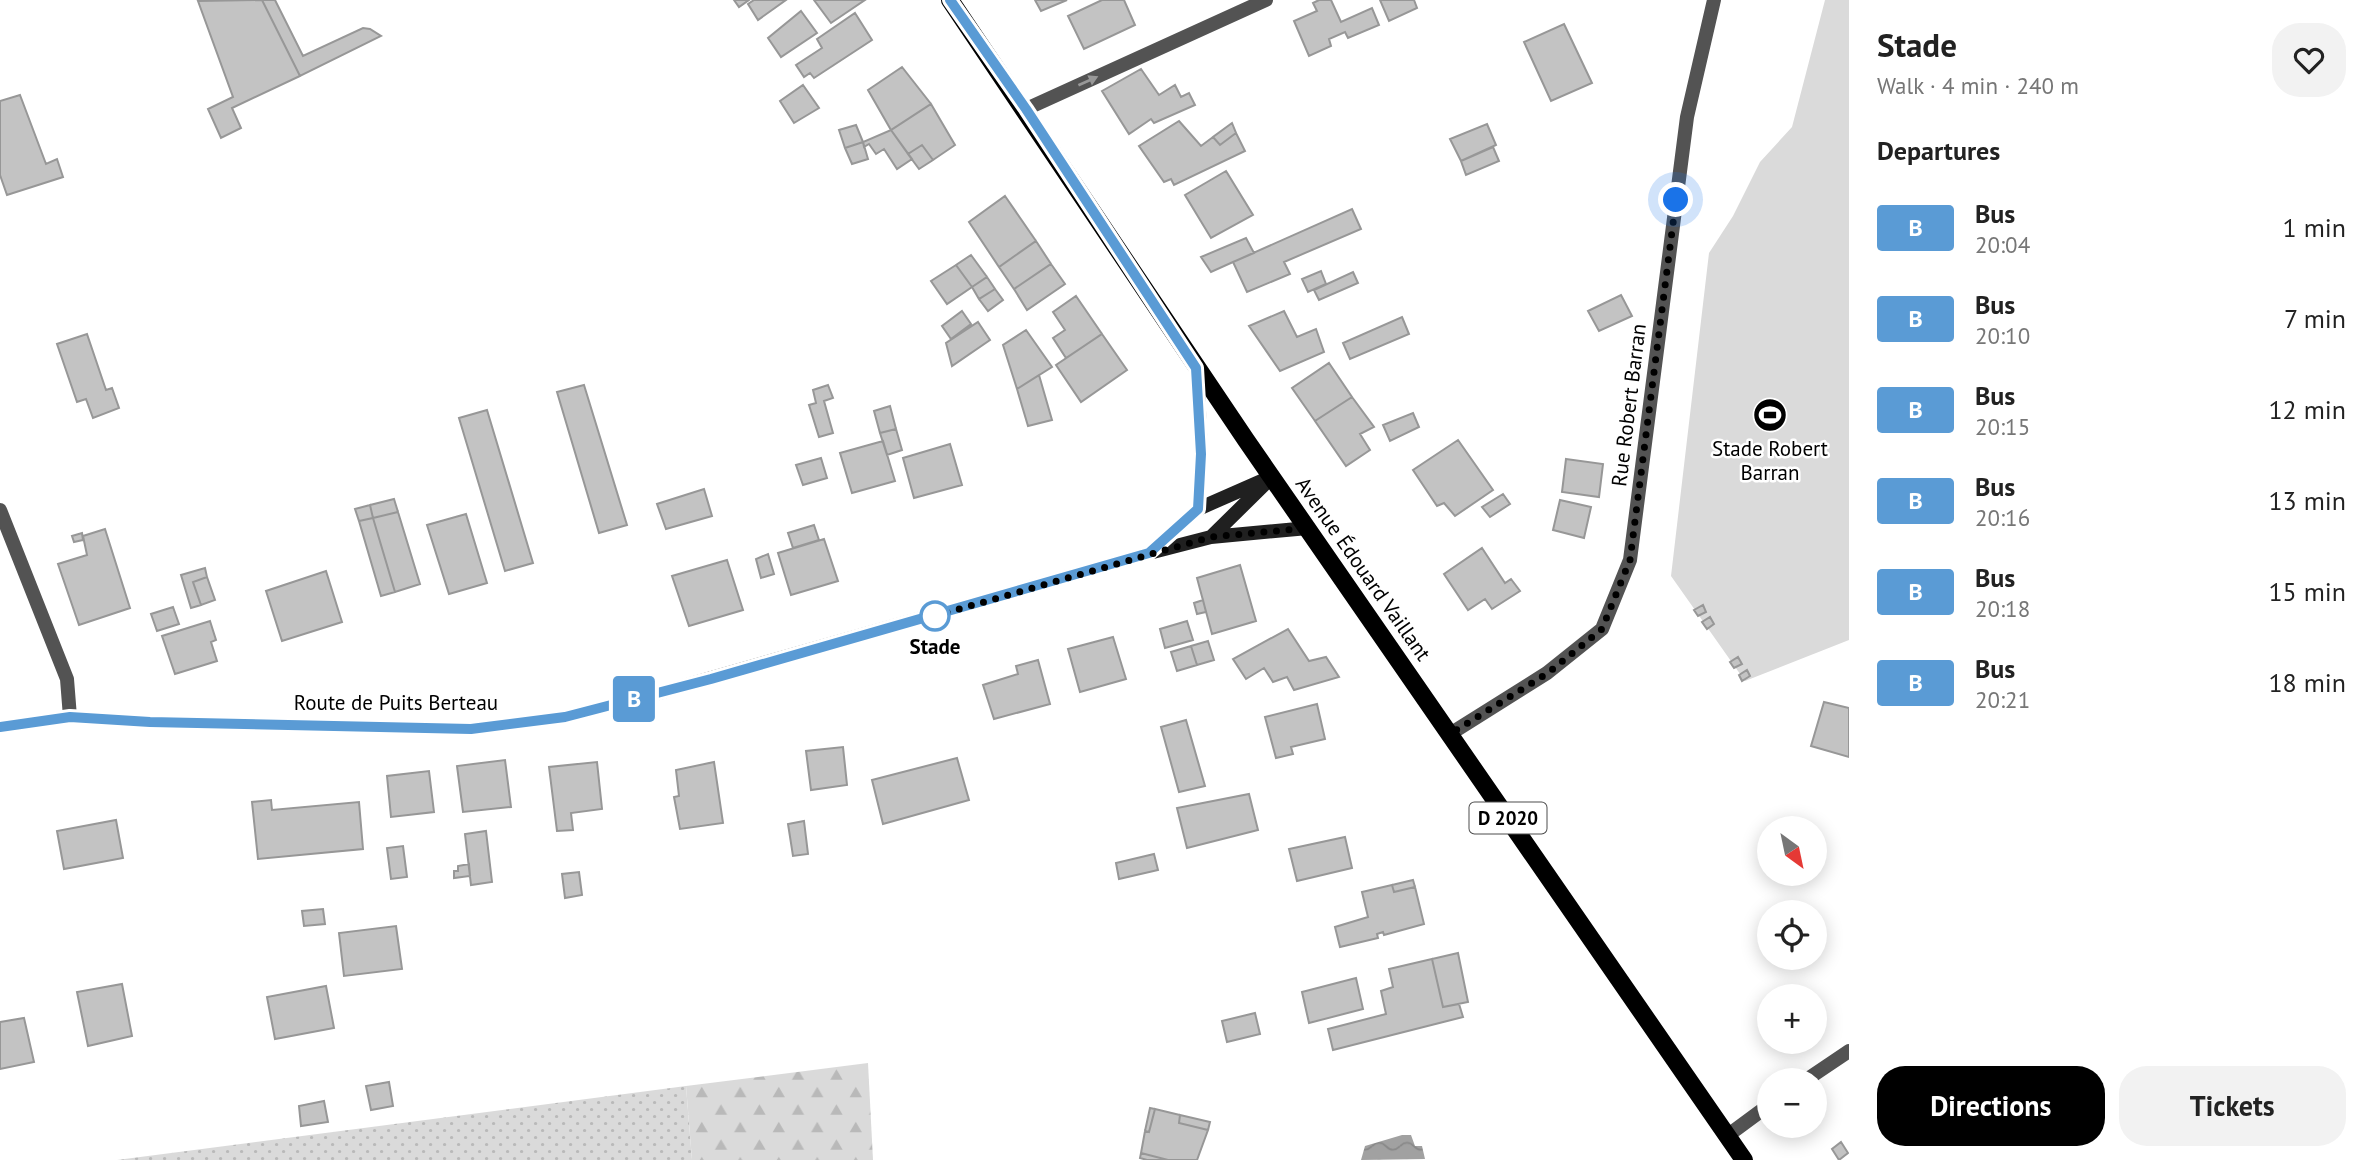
<!DOCTYPE html>
<html lang="en">
<head>
<meta charset="utf-8">
<style>
	:root { --surface:#fff; --page:#f2f2f2; --text:#222; --muted:#767676; --accent:#000 }
	body { margin:0; font-family:"PT Sans",sans-serif; background:var(--page); color:var(--text); height:100vh; display:flex; flex-direction:column; font-size:26px; white-space:nowrap }
	* { box-sizing:border-box; margin:0 }
	p { font-size:23px; color:var(--muted) }
	.icon { flex:none; width:38px; height:38px; fill:none; stroke:currentColor; stroke-width:2; stroke-linecap:round; stroke-linejoin:round }
	.map { position:relative; flex:1; overflow:hidden }
	.details { display:flex; flex-direction:column; background:var(--surface); width:525px }
	.details>* { flex:none }
	.badge { padding:0 14px; border-radius:5px; font-size:24px; line-height:46px }
	.needle { width:46px; rotate:147deg }
	.buttons { position:absolute; left:1757px; top:816px; display:grid; gap:14px }
	.buttons a { display:grid; place-items:center; width:70px; height:70px; border-radius:50%; background:var(--surface); box-shadow:0 4px 18px #0003; font-size:35px }
	.you { position:absolute; width:35px; height:35px; margin:-18px; border:5px solid #fff; border-radius:50%; background:#1a73e8; box-shadow:0 0 0 10px #1a73e833 }
	.map>.badge { position:absolute; translate:-50% -50%; box-shadow:0 0 0 4px #fff }
	h2 { padding:0 28px; font-size:26px; line-height:63px }
	.round { display:grid; place-items:center; flex:none; width:74px; height:74px; border-radius:28px; background:var(--page) }
	.overview { display:flex; align-items:center; justify-content:space-between; height:119px; padding:0 28px }
	h1 { font-size:33px; font-weight:700; line-height:52px }
	.primary-button { display:flex; gap:14px; margin-top:auto; padding:14px 28px }
	.primary-button a { flex:1; height:80px; border-radius:28px; background:var(--accent); color:#fff; font-size:28px; font-weight:700; line-height:80px; text-align:center }
	.primary-button a+a { background:var(--page); color:var(--text) }
	ul { padding:0; list-style:none }
	li { display:flex; align-items:center; gap:21px; height:91px; padding:0 28px }
	li div { flex:1 }
	li b { display:block; font-size:26px }
	li em { font-style:normal }
	li .badge { min-width:77px; font-weight:700; text-align:center }
	main { display:flex; flex:1; min-height:0 }
	.map>svg:first-child { display:block }
	.grass { fill:url(#grass-dots) }
	.forest { fill:url(#forest-firs) }
	.park { fill:#dadada }
	.water { fill:url(#water-waves) }
	.building { fill:#c3c3c3; stroke:#979797; stroke-width:2 }
	.lines { fill:none; stroke-linecap:round; stroke-linejoin:round }
	.lane { stroke:#535353; stroke-width:14 }
	.street { stroke:#535353; stroke-width:14 }
	.secondary { stroke:#202020; stroke-width:14 }
	.primary { stroke:#000; stroke-width:18 }
	.oneway { fill:#989898 }
	.line-casing { stroke:#fff; stroke-width:16 }
	.line { stroke:#5a9bd5; stroke-width:10 }
	.walk { stroke:#000; stroke-width:7; stroke-dasharray:0 12.6 }
	.stop-dot { fill:#fff; stroke:#5a9bd5; stroke-width:3.5 }
	.labels { text-anchor:middle; stroke-width:5; stroke-linejoin:round; paint-order:stroke }
	.shield { fill:#fff; stroke:#4c4c4c; stroke-width:2 }
	.shield-label { font-size:19px; font-weight:bold; fill:#000 }
	.street-label { font-size:21px; fill:#000; stroke:#fff }
	.poi-label { font-size:21px; fill:#000; stroke:#fff }
	.stop-label { font-size:21px; font-weight:bold; fill:#000; stroke:#fff }
</style>
</head>
<body>
<main>
<div class="map">
<svg width="1849" height="1160" viewBox="0 0 1849 1160">
	<defs>
		<pattern id="grass-dots" width="8" height="8" patternUnits="userSpaceOnUse" patternTransform="scale(1.75)"><rect width="8" height="8" fill="#dadada"/><path d="M2 2h.1M6 6h.1" fill="none" stroke="#b9b9b9" stroke-width="1.8" stroke-linecap="round"/></pattern>
		<pattern id="forest-firs" width="22" height="20" patternUnits="userSpaceOnUse" patternTransform="scale(1.75)"><rect width="22" height="20" fill="#dadada"/><path d="M5 1l3.5 6h-7zM16 11l3.5 6h-7z" fill="#b9b9b9"/></pattern>
		<pattern id="water-waves" width="16" height="10" patternUnits="userSpaceOnUse" patternTransform="scale(1.75)"><rect width="16" height="10" fill="#a1a1a1"/><path d="M0 5q4-4 8 0t8 0" fill="none" stroke="#898989"/></pattern>
	</defs>
	<rect width="100%" height="100%" fill="#fff"/>
	<!-- grass -->
	<path class="grass" d="M686,1086L692,1160H117Z"/>
	<!-- forest -->
	<path class="forest" d="M868,1063L873,1160H692L686,1086Z"/>
	<!-- park -->
	<path class="park" d="M1825,0H1849V640L1745,681L1671,576L1709,253L1733,216L1760,162L1792,127Z"/>
	<!-- water -->
	<path class="water" d="M1402,1135H1411L1415,1146H1422L1425,1159L1361,1160L1365,1146Z"/>
	<!-- building -->
	<path class="building" d="M262,0L300,76L232,108L241,128L221,138L208,109L233,97L198,1Z
		M262,0H275L303,56L363,28L370,29L381,36L300,76Z
		M734,0H749L739,7Z
		M754,0H786L758,20L748,4Z
		M814,0H865L831,23Z
		M1035,0H1067L1041,11Z
		M1102,0H1124L1135,25L1084,49L1068,16Z
		M1319,0H1331L1341,22L1372,8L1379,25L1348,38L1345,32L1329,39L1331,46L1309,56L1294,21L1317,11L1313,3Z
		M1380,0H1414L1417,8L1389,21Z
		M801,11L817,33L781,57L768,38Z
		M855,13L872,40L814,78L810,73L804,77L796,65L822,48L817,39Z
		M1564,24L1592,83L1551,101L1524,42Z
		M902,67L931,104L891,130L868,90Z
		M1141,69L1159,95L1175,85L1181,97L1189,93L1195,105L1154,123L1151,119L1129,134L1102,91Z
		M803,85L819,108L794,123L780,101Z
		M20,95L46,164L57,159L63,177L7,195L0,175V101Z
		M931,104L955,145L933,160L922,145L908,154L891,130Z
		M1179,121L1201,146L1213,137L1220,145L1236,133L1245,151L1174,185L1171,179L1164,182L1139,146Z
		M1232,123L1236,133L1220,145L1213,137Z
		M1487,124L1496,145L1461,161L1450,139Z
		M856,125L863,142L845,148L839,130Z
		M891,130L912,159L897,169L884,149L876,154L869,144L864,147L863,142Z
		M863,142L868,159L852,164L845,148Z
		M922,145L933,160L919,169L908,154Z
		M1493,147L1499,161L1466,175L1461,161Z
		M1226,171L1253,215L1211,238L1185,195Z
		M1005,196L1036,241L999,267L969,222Z
		M1352,209L1361,229L1284,262L1290,274L1247,292L1233,262Z
		M1246,238L1254,253L1233,262L1211,272L1201,257Z
		M1036,241L1051,264L1014,289L999,267Z
		M971,255L987,277L972,287L956,265Z
		M1051,264L1065,284L1027,310L1014,289Z
		M956,265L972,287L947,304L931,281Z
		M1321,271L1326,284L1308,292L1302,279Z
		M1353,272L1358,283L1319,300L1314,290Z
		M987,277L995,289L979,299L972,287Z
		M995,289L1003,300L988,311L979,299Z
		M1621,295L1632,316L1599,331L1588,311Z
		M1076,296L1102,334L1066,358L1053,338L1065,330L1053,312Z
		M962,311L971,324L951,339L942,326Z
		M1284,311L1297,337L1316,329L1324,352L1280,371L1249,326Z
		M1402,317L1409,334L1350,359L1343,343Z
		M978,322L990,340L952,366L946,343Z
		M1026,330L1052,367L1017,389L1003,345Z
		M87,334L106,390L112,388L119,408L93,418L86,399L77,402L57,344Z
		M1102,334L1127,370L1081,402L1056,365Z
		M1329,363L1352,397L1315,421L1292,388Z
		M1039,375L1052,420L1028,426L1017,389Z
		M584,385L627,525L599,533L557,392Z
		M828,385L833,398L824,401L833,433L819,437L809,405L816,403L813,390Z
		M1352,397L1374,427L1360,434L1370,450L1346,466L1315,421Z
		M890,406L896,429L880,433L874,411Z
		M487,410L533,563L505,571L459,418Z
		M1413,413L1419,427L1390,441L1383,425Z
		M896,429L902,450L887,455L880,433Z
		M1458,440L1493,490L1455,516L1444,503L1437,506L1413,470Z
		M883,441L895,481L852,493L840,453Z
		M950,444L962,485L914,498L903,458Z
		M821,458L827,478L803,485L796,465Z
		M1566,459L1603,464L1599,497L1562,492Z
		M704,489L712,516L666,529L657,504Z
		M1503,494L1510,504L1490,517L1482,507Z
		M394,499L398,512L373,518L370,505Z
		M1560,500L1591,507L1584,538L1553,530Z
		M370,505L373,518L359,521L355,509Z
		M398,512L420,584L395,592L373,518Z
		M466,514L487,583L449,594L427,525Z
		M373,518L395,592L381,596L359,521Z
		M814,525L819,540L793,548L788,533Z
		M105,529L130,608L79,625L58,564L87,555L83,536Z
		M82,533L83,540L74,542L72,536Z
		M824,539L838,581L791,595L778,553Z
		M1482,548L1505,583L1511,579L1520,591L1492,609L1485,599L1468,610L1444,574Z
		M768,554L774,574L761,578L756,559Z
		M727,560L743,610L689,626L672,576Z
		M1240,565L1256,621L1212,634L1197,578Z
		M205,568L207,577L193,582L201,605L191,608L181,575Z
		M326,571L342,622L282,641L266,591Z
		M207,577L215,600L201,605L193,582Z
		M1203,600L1206,612L1197,614L1194,603Z
		M1703,605L1706,612L1698,616L1694,610Z
		M173,607L179,624L157,631L151,614Z
		M1710,617L1714,624L1707,629L1702,622Z
		M210,621L216,640L211,642L217,661L175,674L162,636Z
		M1187,621L1193,640L1165,648L1160,629Z
		M1288,629L1309,661L1326,657L1339,677L1294,690L1287,677L1273,682L1264,668L1246,679L1233,659Z
		M1113,637L1126,679L1080,692L1068,649Z
		M1208,641L1214,660L1197,665L1191,646Z
		M1191,646L1197,665L1177,671L1171,652Z
		M1738,657L1742,664L1734,668L1730,662Z
		M1038,660L1050,704L994,719L983,685L1018,674L1016,666Z
		M1747,670L1750,676L1742,681L1739,675Z
		M1824,702L1849,708V757L1811,746Z
		M1317,704L1325,739L1291,747L1293,754L1276,758L1265,717Z
		M1186,720L1205,786L1179,792L1161,727Z
		M843,747L847,785L811,790L806,751Z
		M957,758L969,800L883,824L872,780Z
		M505,760L511,807L463,812L457,766Z
		M597,762L602,809L571,813L573,830L557,831L549,767Z
		M714,762L723,823L680,829L674,797L679,796L676,770Z
		M429,771L434,812L391,817L387,776Z
		M1249,794L1258,830L1187,848L1177,808Z
		M271,800L272,810L359,802L363,849L258,859L252,802Z
		M116,820L123,858L64,869L57,831Z
		M804,821L808,854L793,856L788,824Z
		M486,831L492,882L471,885L465,834Z
		M1345,837L1352,868L1297,881L1289,849Z
		M403,846L407,877L391,879L387,848Z
		M1154,854L1158,870L1119,879L1116,863Z
		M469,864L470,876L454,878V871H458V866Z
		M579,872L582,895L565,898L562,874Z
		M1413,880L1415,887L1394,892L1392,885Z
		M1392,885L1394,892L1415,887L1424,924L1384,935L1383,932L1377,934L1378,938L1340,947L1335,927L1368,917L1362,892Z
		M323,909L325,924L304,926L302,911Z
		M396,926L402,969L344,976L339,933Z
		M1458,953L1468,1002L1443,1007L1432,959Z
		M1432,959L1443,1007L1459,1004L1463,1017L1333,1050L1328,1029L1386,1014L1381,991L1393,987L1389,969Z
		M1356,978L1363,1009L1309,1023L1302,992Z
		M122,984L132,1036L88,1046L77,992Z
		M326,986L334,1028L275,1039L267,997Z
		M1255,1013L1260,1034L1227,1042L1222,1021Z
		M24,1018L34,1062L0,1069V1022Z
		M389,1082L393,1106L371,1110L366,1086Z
		M324,1101L328,1122L301,1126L299,1106Z
		M1150,1108L1155,1109L1149,1132L1145,1131Z
		M1155,1109L1180,1115L1179,1123L1208,1130L1197,1160H1168L1141,1153L1145,1131L1149,1132Z
		M1180,1115L1210,1122L1208,1130L1179,1123Z
		M1841,1142L1848,1153L1839,1160L1832,1149Z
		M1141,1153L1168,1160H1147L1140,1158Z"/>
	<g class="lines">
		<!-- lane -->
		<path class="lane" d="M0,510L67,679L70,717
			M1806,1080L1849,1051
			M1727,1136L1769,1105"/>
		<!-- street -->
		<path class="street" d="M1026,109L1266,0
			M1450,734L1547,673L1602,629L1630,560L1687,117L1714,0"/>
		<!-- secondary -->
		<path class="secondary" d="M1198,509L1264,480
			M1211,537L1272,477
			M1150,552L1198,509L1201,454L1197,367
			M0,727L70,717L150,722L471,729L565,717L659,693L1149,553L1211,537L1308,528"/>
		<!-- primary -->
		<path class="primary" d="M950,0L1246,440L1744,1160"/>
	</g>
	<!-- one-way arrows -->
	<defs><path id="oneway-solid" d="M-6-.8H1V-3.2L6.5 0L1 3.2V.8H-6Z" transform="scale(1.75)"/></defs>
	<use class="oneway" href="#oneway-solid" transform="translate(1088 81) rotate(-24)"/>
	<g class="lines">
		<!-- line casing -->
		<g class="line-casing">
			<path id="line" d="M0,727L70,717L150,722L471,729L565,717L711,679L1149,553L1198,509L1201,454L1196,368L1026,109L950,0"/>
		</g>
		<!-- line -->
		<use href="#line" class="line"/>
		<!-- walk -->
		<path class="walk" d="M935,616L1211,537L1308,528L1450,734L1548,673L1602,629L1630,560L1676,200"/>
	</g>
	<!-- icons -->
	<defs>
		<g id="stadium-disc" transform="scale(1.75)"><circle r="9.5" fill="#000" stroke="#fff"/><path d="M0-5a6.5 5 0 1 0 0 10a6.5 5 0 1 0 0-10ZM-3.5-1.8h7v3.6h-7Z" fill="#fff"/></g>
	</defs>
	<g fill-rule="evenodd">
		<use href="#stadium-disc" x="1770" y="415"/>
	</g>
	<!-- markers -->
	<circle class="stop-dot" cx="935" cy="616" r="14"/>
	<g class="labels">
		<!-- shield labels -->
		<rect class="shield" x="1469.5" y="802.5" width="77" height="31" rx="5"/>
		<g class="shield-label">
			<text x="1508" y="825">D 2020</text>
		</g>
		<!-- street labels -->
		<g class="street-label">
			<text transform="translate(1629 405) rotate(-83)" y="7">Rue Robert Barran</text>
			<text transform="translate(1363 569) rotate(55)" y="7">Avenue Édouard Vaillant</text>
			<text x="396" y="710">Route de Puits Berteau</text>
		</g>
		<!-- poi labels -->
		<g class="poi-label">
			<text x="1770" y="456">Stade Robert<tspan x="1770" dy="24">Barran</tspan></text>
		</g>
		<!-- stop labels -->
		<g class="stop-label">
			<text x="935" y="654">Stade</text>
		</g>
	</g>
</svg>
<div class="buttons">
<a><svg class="needle" viewBox="-14 -14 28 28"><path d="M0-13l5 13h-10z" fill="#e53935"/><path d="M0 13l5-13h-10z" fill="#767676"/></svg></a>
<a><svg class="icon" aria-label="locate" viewBox="0 0 24 24"><circle cx="12" cy="12" r="6"/><path d="M12 2v4M12 18v4M2 12h4M18 12h4"/></svg></a>
<a>+</a>
<a>−</a>
</div>
<div class="you" style="left:1676px;top:200px"></div>
<b class="badge" style="left:634px;top:699px;background:#5a9bd5;color:#fff">B</b>
</div>
<section class="details">
<div class="overview"><div><h1>Stade</h1><p>Walk · 4 min · 240 m</p></div><a class="round"><svg class="icon" aria-label="heart" viewBox="0 0 24 24"><path d="M12 20l-8-8c-3-5 5-10 8-4 3-6 11-1 8 4z"/></svg></a></div>
<h2>Departures</h2>
<ul>
<li><span class="badge" style="background:#5a9bd5;color:#fff">B</span><div><b>Bus</b><p>20:04</p></div><em>1 min</em></li>
<li><span class="badge" style="background:#5a9bd5;color:#fff">B</span><div><b>Bus</b><p>20:10</p></div><em>7 min</em></li>
<li><span class="badge" style="background:#5a9bd5;color:#fff">B</span><div><b>Bus</b><p>20:15</p></div><em>12 min</em></li>
<li><span class="badge" style="background:#5a9bd5;color:#fff">B</span><div><b>Bus</b><p>20:16</p></div><em>13 min</em></li>
<li><span class="badge" style="background:#5a9bd5;color:#fff">B</span><div><b>Bus</b><p>20:18</p></div><em>15 min</em></li>
<li><span class="badge" style="background:#5a9bd5;color:#fff">B</span><div><b>Bus</b><p>20:21</p></div><em>18 min</em></li>
</ul>
<div class="primary-button"><a>Directions</a><a>Tickets</a></div>
</section>
</main>
</body>
</html>
